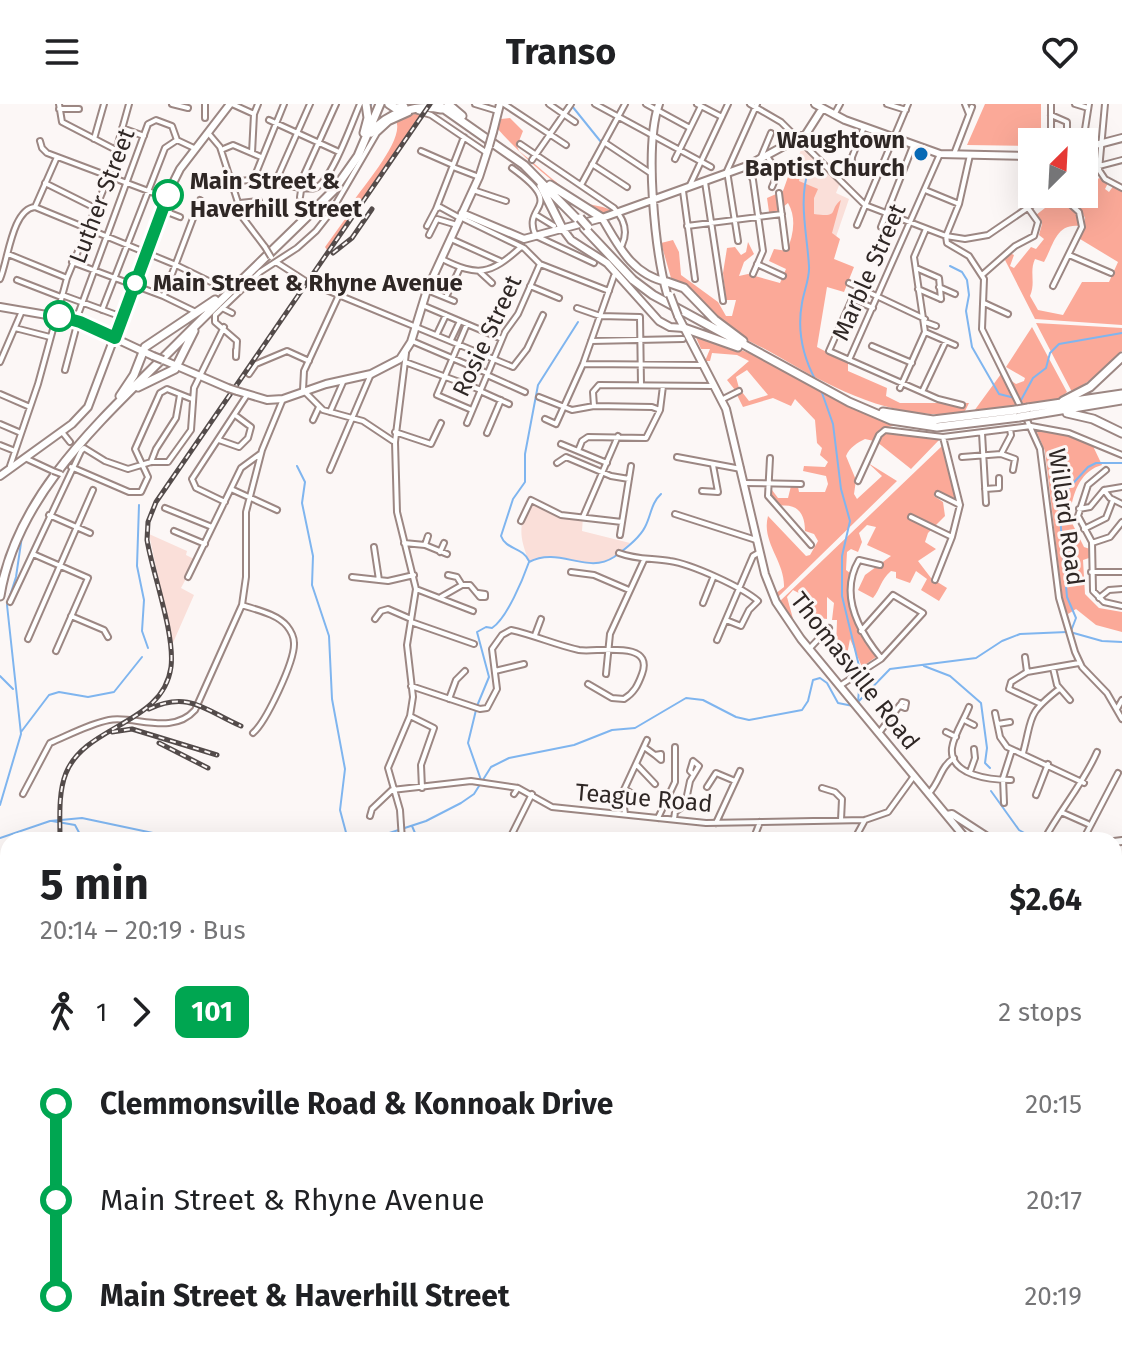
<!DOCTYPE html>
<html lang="en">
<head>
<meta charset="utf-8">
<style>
	:root { --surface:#fff; --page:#f6f6f6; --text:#202124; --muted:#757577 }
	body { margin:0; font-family:"Fira Sans",sans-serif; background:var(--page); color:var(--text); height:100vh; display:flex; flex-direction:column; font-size:30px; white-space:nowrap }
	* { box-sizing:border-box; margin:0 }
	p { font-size:26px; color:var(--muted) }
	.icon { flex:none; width:44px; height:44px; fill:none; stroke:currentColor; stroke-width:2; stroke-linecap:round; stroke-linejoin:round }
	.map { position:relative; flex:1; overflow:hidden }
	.side { position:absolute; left:0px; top:728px; width:1122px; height:530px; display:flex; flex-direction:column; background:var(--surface); border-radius:24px 24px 0 0; box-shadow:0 8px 32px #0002 }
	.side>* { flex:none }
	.badge { padding:0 16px; border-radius:12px; font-size:28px; line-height:52px }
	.needle { width:52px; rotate:24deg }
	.tools { position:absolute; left:1018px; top:24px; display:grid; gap:16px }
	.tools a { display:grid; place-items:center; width:80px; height:80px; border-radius:0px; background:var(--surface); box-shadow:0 8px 32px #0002; font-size:40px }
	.map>.badge { position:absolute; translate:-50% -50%; box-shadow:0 0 0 4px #fff }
	.legs { display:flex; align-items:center; gap:12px; height:88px; padding:0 40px; font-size:26px }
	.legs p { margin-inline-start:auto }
	.head { display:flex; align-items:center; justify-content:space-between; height:136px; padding:0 40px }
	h1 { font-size:44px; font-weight:700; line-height:60px }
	ul { padding:0 40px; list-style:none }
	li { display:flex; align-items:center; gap:28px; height:96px; font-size:30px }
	li i { display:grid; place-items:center; width:12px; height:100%; margin:0 10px; background:currentColor }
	li i::after { content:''; width:20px; height:20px; margin:-10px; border:6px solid; border-radius:50%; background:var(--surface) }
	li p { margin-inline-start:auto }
	li:first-child i { background:linear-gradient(#0000 50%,currentColor 0) }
	li:last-child i { background:linear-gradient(currentColor 50%,#0000 0) }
	header { display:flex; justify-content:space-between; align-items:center; height:104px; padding:0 40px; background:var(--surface); font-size:36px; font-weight:700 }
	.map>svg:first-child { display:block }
	.green { fill:#fadfd9 }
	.forest { fill:#fba998 }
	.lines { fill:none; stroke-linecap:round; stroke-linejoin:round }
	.stream { stroke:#7fb5ef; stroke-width:2 }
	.minor-casing { stroke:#9c8783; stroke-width:8 }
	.major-casing { stroke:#9c8783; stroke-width:10 }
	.highway-casing { stroke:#9c8783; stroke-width:11 }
	.minor { stroke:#fff; stroke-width:4 }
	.major { stroke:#fff; stroke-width:6 }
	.highway { stroke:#fff; stroke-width:7 }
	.rail-casing { stroke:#534b4a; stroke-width:5 }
	.rail { stroke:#fcf7f6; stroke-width:2; stroke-dasharray:6; stroke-linecap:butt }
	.minor-bridge-casing { stroke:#9c8783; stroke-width:8; stroke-linecap:butt }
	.major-bridge-casing { stroke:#9c8783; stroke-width:10; stroke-linecap:butt }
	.highway-bridge-casing { stroke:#9c8783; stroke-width:11; stroke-linecap:butt }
	.minor-bridge { stroke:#fff; stroke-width:4 }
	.major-bridge { stroke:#fff; stroke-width:6 }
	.highway-bridge { stroke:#fff; stroke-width:7 }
	.line-1-casing { stroke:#fff; stroke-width:18 }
	.line-1 { stroke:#00a651; stroke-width:12 }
	.poi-dot { fill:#0769b5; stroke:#fcf7f6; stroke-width:3 }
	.stop-1-dot { fill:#fff; stroke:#00a651; stroke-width:4 }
	.labels { text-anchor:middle; stroke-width:6; stroke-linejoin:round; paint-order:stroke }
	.poi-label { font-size:24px; font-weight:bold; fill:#2f2725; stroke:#fcf7f6; text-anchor:end }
	.stop-label { font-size:24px; font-weight:bold; fill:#2f2725; stroke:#fcf7f6; text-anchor:start }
	.street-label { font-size:24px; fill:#2f2725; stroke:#fcf7f6 }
</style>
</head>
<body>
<header><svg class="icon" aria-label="menu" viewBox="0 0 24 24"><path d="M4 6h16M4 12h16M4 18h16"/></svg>Transo<svg class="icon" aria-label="heart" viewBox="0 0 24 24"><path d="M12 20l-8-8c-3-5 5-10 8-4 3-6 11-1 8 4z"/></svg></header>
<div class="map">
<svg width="1122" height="1257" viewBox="0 0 1122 1257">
	<rect width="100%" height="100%" fill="#fcf7f6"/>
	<!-- green -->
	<path class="green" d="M805,37L842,74L836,89L849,95L826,162L805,96L783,87Z
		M531,396L561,411L583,413L582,427L630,439C622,445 615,454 605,458C576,466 561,443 529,458C519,431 518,423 531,396Z
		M149,430L187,447L186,451L196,456L181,484L194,491L172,541Z"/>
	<!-- forest -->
	<path class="forest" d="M985,0H1041V38H1032V42L967,41Z
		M417,9L421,10L327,146L325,143L353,104V98C363,82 405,35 396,17Z
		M510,14L523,27L517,42L519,47C541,64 560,84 585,98C594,103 604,101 614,108L602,111C562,87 528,59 497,24L501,15Z
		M795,53L802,61L799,77L818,85L814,94V110C841,114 828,106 841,96L832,129L840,135L834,155L854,163L844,188L827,183L817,243L848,259V267L887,284L886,292L900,299H969L964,309C892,317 834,285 774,250C757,240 735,232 720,219C701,202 697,186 671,174L661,139L673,136L679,148L681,171L718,198L726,212H732L736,196H726L723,169L727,144L735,143L741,151L746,148L748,138L754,150L744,158L739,172L748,170L780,179L786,165L769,157L774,145L787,147C793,131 797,115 788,99L777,108H769L767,94L783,87Z
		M1100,74L1108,79L1105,85L1109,88L1114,81L1122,86V221L1035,215L1005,156L1010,149L1014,151L1010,162L1014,164L1031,143L1036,145L1044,135L1039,131L1042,120L1036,111L1054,97L1058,100L1065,97L1079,111L1080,122C1056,119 1054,140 1044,158L1035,155C1029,168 1036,178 1030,192L1038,206L1063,211L1082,178H1109L1118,158L1080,135L1085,114L1073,90H1084V80Z
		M1036,219L1122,224V247L1098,271L1072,288Z
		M1032,223L1067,288C1058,299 1037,302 1023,300L1010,276L1016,280L1024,277L1025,274L1006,263Z
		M694,229L752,250L846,300L896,321L880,325L874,337L865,335C857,339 850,343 846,352L856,376L854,390L857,395L882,372L868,359L897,377L777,494L775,490L784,483C785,457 761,438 768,412L806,452L810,451L818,437L814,430L805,427C805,410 798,399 779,402L769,391L772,386L778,394H788L791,382L798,383L799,388H825L828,380L826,372L803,367L804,362L825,363L828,358L820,351L822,344L817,339L815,316L795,295L791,302L773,294L743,303L737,291L742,288L749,297L768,291L747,266L736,273L739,284L735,286L727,276L749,257L737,251L712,249L710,257H705L710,245H701Z
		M1001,270L1018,302L974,307Z
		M1036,326L1068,330L1092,340L1102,361C1079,367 1071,393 1070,415L1084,443L1090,445L1089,454L1083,456L1085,490L1099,504L1122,508V528L1096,521L1076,505L1068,510L1063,500L1045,347Z
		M888,327L940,335L911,365L877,338L882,329Z
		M942,342L956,395L936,387L934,392L943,398L945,412L928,429L925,438L936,445L918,457L931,474L947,484L939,497L921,486L927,475L916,467L910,479L896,474V468L891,467C880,477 881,484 873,494L858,486L865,471L891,452L867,441L876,423L867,421L859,429L862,438L858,448L851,445L847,448L846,466L850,469C849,504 854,526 876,553L862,563L850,535L847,551L841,555L836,545L837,516H832L834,499L827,493V515L810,513L812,496L793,486L787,493L795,522L779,498Z"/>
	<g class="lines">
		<!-- stream -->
		<path class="stream" d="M371,0V1
			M572,2L601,38
			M809,64C798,96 807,129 809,162C810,173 804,187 802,199C797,226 803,253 816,277
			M950,162L962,168L967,176L969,191L966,207L972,243L999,290L1015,294
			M821,286L833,320L841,385L850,417L842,452V492L860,566
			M1020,298L1033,274L1046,264L1050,249L1059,240L1122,229
			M297,362L305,378L302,399L313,452L312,481L329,532L332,595L345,665L340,706L348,736
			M139,401L137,462L144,496L142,527L148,544
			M529,457C523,443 506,446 501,432L513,395L525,378V350L538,281L578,218
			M1071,527L1076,514L1067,493L1059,402L1067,386L1088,363L1096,359H1122
			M1070,528L1102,537L1122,538
			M924,562L950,572L981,599L987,644L985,659L990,664
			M0,572L13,585
			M858,598L860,573
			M857,599L890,565L976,554L1002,537L1020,530L1067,528
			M477,602L489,573L477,528L486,523L492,524C507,514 523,475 529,458C559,442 587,471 614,453C624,446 639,435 645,423C651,412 651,399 661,390
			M476,606L468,639L481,676
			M21,628L49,591L59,588L88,593L114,588L142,553
			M991,687L1019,726L1028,731
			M0,701L21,630L7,501L16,473L22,432
			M52,717L75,721L83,736
			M412,722L418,736
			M0,734L50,717L82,714L186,736
			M368,736L426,717L461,699L474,690L491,663L509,654L574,641L612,626L635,624L686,594L703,596L736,613L749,616L802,606L808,597L813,576L820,574L827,579L838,599L853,602
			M1114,913L1122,912
			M0,1017L8,1023
			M1114,1132L1122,1135
			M0,1145L4,1150L8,1188
			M274,1250L279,1257
			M484,1250L500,1257
			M201,1257L202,1250"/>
		<!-- minor casing -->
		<g class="minor-casing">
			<path id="minor" d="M59,0L62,18L116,46
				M172,0L188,4
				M205,0V14
				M232,0L254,10
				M475,0L498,7
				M504,0L566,41
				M549,0L575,18
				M595,0L711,63
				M646,0L690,24
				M697,0L722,13
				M750,0L781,18L865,101L946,132L965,135L988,131L1048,90
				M887,0L906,6
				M965,0L969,10
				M1051,0V38
				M1075,0L1088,4
				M1105,0L1099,66L1105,75L1122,84
				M59,5H79
				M418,7L431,11L487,49
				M834,11L840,0
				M1051,11L1067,18V38
				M269,16L339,48
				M122,24L144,32
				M209,30L220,43L243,114L265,143
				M94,35L104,0
				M40,37L42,44L47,49L167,94
				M604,38L652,70
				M1083,38L1089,0
				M520,40L614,104C624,115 628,128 622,141
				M221,46L233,41L261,53
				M421,47L453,61
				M252,49L254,10L258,0
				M954,50L972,3
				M767,52L778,69L772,83
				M761,53L771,29
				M675,55L701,2
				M532,56L571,0
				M592,60L627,83
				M747,62L753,76L763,147L753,170
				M453,63L479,73
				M512,64C569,105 520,100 536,132L594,159
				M1084,66L1122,56
				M851,69L852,53L864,23
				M254,74L284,0
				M705,78L723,197
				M45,79L95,104
				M233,79C253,72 264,79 283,81C291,82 307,86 315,84C331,79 353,16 360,0
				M275,79L310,0
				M581,81L625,0
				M690,81L728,0
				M473,86L506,97
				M925,86L959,100
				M683,87L695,175
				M779,89L786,144
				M300,93L303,73L336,0
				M240,99L259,97
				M35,103L176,161L221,183
				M436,105L464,33
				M162,106L180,113
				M536,111L554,122
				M464,115L524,144L540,160L609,187
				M857,121L908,0
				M427,122L436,105L440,103L460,114
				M687,122L782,110
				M881,123L913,42
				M429,131L437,115L457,121
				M946,132L947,139L969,152L984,175L982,225L1022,306
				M946,132L959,100L970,51
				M451,135L500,157
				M738,137L727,67L757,0
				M8,150L67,174
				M1069,151L1111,169
				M442,155C478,173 490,171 521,143
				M72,158L163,192L196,208
				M276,158L307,178L513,263L527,245L543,211
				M757,160L783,172
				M916,164L939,174L941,195
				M480,168L492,179
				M982,171L1015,142L1034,132L1038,118L1028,104
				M0,175C8,157 12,105 35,103L57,53
				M17,176L61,193
				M849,179L925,215
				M530,182L559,194
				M1053,182L1082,123L1079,108L1059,90
				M939,183L955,190
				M918,185L941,195
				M427,186L454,197
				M62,191L122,213
				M164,191L200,96
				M339,191L304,267L303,286L323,306L363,317L393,337
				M446,193L460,164
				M984,199L1008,210
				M422,201L502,235
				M222,204L232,209
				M577,204L600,212L640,213L641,281
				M873,204L852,195L829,247L938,295L962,301
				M102,206L165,44L177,36L194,44
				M76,216L148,20L156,16L172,22L177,36
				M925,218L936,222
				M467,220L437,291L472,306
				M15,224L50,233
				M925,228L955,241
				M437,230L446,211
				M451,236L460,217
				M412,237L487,269
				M591,237L683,235
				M872,242L912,259
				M236,246V253L237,237L215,218V211L260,168L297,144L316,127L331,108L377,29L389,18L409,9
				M849,256L940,50
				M0,258L22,207
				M405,258L481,286
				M583,260L703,261
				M65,266L78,217
				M249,270L256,260L287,247L309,257
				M487,271L525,288
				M900,284L925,228L914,153L926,125
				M480,287L509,300
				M922,288L946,237
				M0,290L30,303
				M539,293L572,306L594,302L652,303L660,306
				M721,296L739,287
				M594,302L593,288L599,281L713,282
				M330,308L344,276
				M1026,314L1040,345L1059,494L1075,548L1082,563L1107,589L1122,615
				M545,315L556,320L583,260L614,172
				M313,316L319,303
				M467,319L505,228L518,210L540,160
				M0,320L21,329
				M62,328L70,338
				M395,328L431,340L441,319
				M487,329L501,296
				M982,329L986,399
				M219,336L239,343L248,334L251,323L235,311
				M561,340L607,359
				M0,341L15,347
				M578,347L582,337L588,333L646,334L660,306L663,282
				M1001,350L1011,331L1010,325
				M677,353L741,365
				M962,353L1001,350L1015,355L1013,366
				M25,354L53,367
				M770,354L768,392L811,441
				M151,358L156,345L176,314L180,291
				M557,359L566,353L611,372L629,375
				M10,362L38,280L67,174L109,72L129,0
				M71,363L129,388H141L148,373L135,345L160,289L167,285L192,295
				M330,366L371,270
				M1106,366L1088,381L1078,412L1092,438L1093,487L1104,498L1122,502
				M858,377L879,331L885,326L943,333L1031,322L1069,329L1122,351
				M744,379L801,380
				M231,385L277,406
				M985,385L999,384V374
				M1104,386L1110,394L1122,400
				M702,387L718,388L713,361
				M938,390L960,401
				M225,398L196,384L192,375L247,291
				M165,404L212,423
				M1079,405L1090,403L1104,386L1122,383
				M675,410L756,436
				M49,411L90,429
				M583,413L618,332
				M911,413L952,433
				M521,417L531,396L561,411L622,418
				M1084,425L1106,414L1113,396
				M174,427L205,440
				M620,431L631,362
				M404,439L425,441L447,450
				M1092,439L1110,433L1122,418
				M425,441L428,432
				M374,443L379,476
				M440,448L444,439
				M619,449C637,456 652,454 670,457C691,460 742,483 758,497L749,506L741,522L726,516
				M33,450L88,474L56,547
				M880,461L859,456C839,490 858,526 881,554
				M571,468L594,471L629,486
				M1091,468H1122
				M188,473L241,364L260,350
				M352,473L388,477L414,471
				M935,476L952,433L960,401L943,333
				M462,481H470L480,493H485V490L478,489
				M416,485L473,507
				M441,493L462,481L457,473L448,471
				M1099,494L1109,486L1122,485
				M10,498L81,347L84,344L105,357L128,365L151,358H168L191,326L194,284L224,223
				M703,499L713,474
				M242,501C257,506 277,510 287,522C291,527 294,533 294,539C295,557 266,618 253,629
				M71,512L104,526L108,533
				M375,515L381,507L388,505L411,515
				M411,518L474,540
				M535,531L541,515
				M28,535L93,386
				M717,536L753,452L760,448
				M810,544L829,524
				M1025,553L1027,568
				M1053,564L1057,581L1070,596
				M495,567L524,560
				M606,570L610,530L644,456
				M841,581L881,555L923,509L893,491L861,527
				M411,582L480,605L487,604L497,585L492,545L502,531L511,526C534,531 556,541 579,546C595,549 655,535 642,570C638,581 634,589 624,595L612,594L588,580
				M449,595L456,576L465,567
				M902,598L906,599L905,604L900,602Z
				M1041,600L1009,585L1011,578L1027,568L1079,559
				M969,603C964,616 954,630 952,644C949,672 992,676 1011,676
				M1117,605L1122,596
				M995,609L1000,633L1007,643L1084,679
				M410,612L434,624L421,661L422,684
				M964,616L974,621
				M998,620L1010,618
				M946,628L956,633
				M879,629L900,601
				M644,643L655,651L661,650V656L655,651
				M1023,649C1033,612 1026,611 1059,585
				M636,660L655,680
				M970,668L975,654L974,645
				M707,683L716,669L735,677
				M822,684L835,688L842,695L841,716
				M625,685L637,693H644L646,697L642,699L637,693
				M929,689C940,678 940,663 954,654
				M23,690L50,639C69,631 89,620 109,616C134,611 172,632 195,606L242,501L246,473V408L262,346L283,295
				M514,690L518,684
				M1036,691L1048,660
				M1004,699L1003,674L1012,646
				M1061,708L1088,720
				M625,710L622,690L647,636
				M370,712L372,705L392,686L471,677L518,684L552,703L706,719L865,716L888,708L914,672
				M658,714L675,678V643
				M674,715L675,708L685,701L690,677L699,662L693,657L690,667L693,670
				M716,719L740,667
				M402,736L400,706L388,664L410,612L413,593L407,541L416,485L397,408L395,338L406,249
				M526,736L512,730L532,690
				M753,736L760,718
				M854,736L865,716
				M1044,736C1061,704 1082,682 1097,648
				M1083,736L1118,669
				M0,906L8,907
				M1114,1060L1122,1062
				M1114,1102L1122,1100
				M1114,1195L1122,1198
				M116,1250L117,1257
				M357,1250L362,1257
				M667,1250H674
				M718,1250L729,1257
				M791,1250L794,1257
				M459,1256V1257
				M161,1257L164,1250
				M988,1257L999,1250
				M1048,1257L1052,1250
				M1083,1257L1086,1250"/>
		</g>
		<!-- major casing -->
		<g class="major-casing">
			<path id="major" d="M659,0C644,42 655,147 667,190
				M815,0L845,16L940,50L1032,52
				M493,28L500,0
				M1084,44L1122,34
				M462,109L524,135L602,114L747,62L806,30L822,5
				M602,114C618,141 632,171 667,178
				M562,124L571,136L607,159L659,217L670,223L684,224
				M0,203L76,216L153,252
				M678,212L726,305L765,470L776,498L801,535L967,736
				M163,256L228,284
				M237,287L267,296L283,295L326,280L371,270L400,255L411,238L427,186L479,73L489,42
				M0,372L72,320L88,303L171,83L180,65L230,0
				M947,711L952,710L992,736
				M1114,738L1122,737
				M1114,963L1122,979"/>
		</g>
		<!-- highway casing -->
		<g class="highway-casing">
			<path id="highway" d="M389,0L395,4L404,3
				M437,0L524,61L577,115
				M448,0L462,12
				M364,29L368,14L366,0
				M371,29C386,9 417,0 441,5
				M550,81L602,114
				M541,82L562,124
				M584,124L633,176L653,191L849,298L891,316L937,323L1019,313
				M667,178L684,184L715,216L743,237
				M684,224L738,243
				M138,283L175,265L194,227
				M120,292L134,271L145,243L215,196
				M1063,297L1090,283L1122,253
				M1028,304L1122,290
				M883,308L933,316L1016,306
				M1067,309L1093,315L1122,329
				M1031,311L1122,296
				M0,492C16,392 99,318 168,249C222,194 279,141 334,86L358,52L380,0"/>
		</g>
		<!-- minor -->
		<use href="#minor" class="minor"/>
		<!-- major -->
		<use href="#major" class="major"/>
		<!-- highway -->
		<use href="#highway" class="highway"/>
		<!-- rail casing -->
		<g class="rail-casing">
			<path id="rail" d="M333,149L352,134L372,105
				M149,605C189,586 206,607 241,622
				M112,628L132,625L217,651
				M159,639L208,664
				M60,736C60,714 58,689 66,669C86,620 163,621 171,563C175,530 153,471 147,436L148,418L156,398L430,0
				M6,1257L8,1250"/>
		</g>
		<!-- rail -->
		<use href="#rail" class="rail"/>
		<!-- minor-bridge casing -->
		<g class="minor-bridge-casing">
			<path id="minor-bridge" d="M265,143L271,153
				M53,367L61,370"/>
		</g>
		<!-- major-bridge casing -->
		<g class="major-bridge-casing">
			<path id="major-bridge" d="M489,42L493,28
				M670,191L678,212
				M153,252L163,256
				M228,284L237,287"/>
		</g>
		<!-- highway-bridge casing -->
		<g class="highway-bridge-casing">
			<path id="highway-bridge" d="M580,114L588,123
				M1016,306L1028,304
				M1019,313L1031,311"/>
		</g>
		<!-- minor-bridge -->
		<use href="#minor-bridge" class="minor-bridge"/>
		<!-- major-bridge -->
		<use href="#major-bridge" class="major-bridge"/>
		<!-- highway-bridge -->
		<use href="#highway-bridge" class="highway-bridge"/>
	</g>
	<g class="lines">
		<!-- line-1 casing -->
		<g class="line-1-casing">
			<path id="line-1" d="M59,212L80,218L115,234L168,91"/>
		</g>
		<!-- line-1 -->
		<use href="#line-1" class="line-1"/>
	</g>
	<!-- markers -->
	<circle class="poi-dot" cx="921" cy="50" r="8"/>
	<g class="stop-1-dot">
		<circle cx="168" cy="91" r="14"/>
		<circle cx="135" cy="179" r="10"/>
		<circle cx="59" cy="212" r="14"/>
	</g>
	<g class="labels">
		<!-- poi labels -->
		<g class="poi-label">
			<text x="905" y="44">Waughtown<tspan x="905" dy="28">Baptist Church</tspan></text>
		</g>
		<!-- stop labels -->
		<g class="stop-label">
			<text x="190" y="85">Main Street &amp;<tspan x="190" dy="28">Haverhill Street</tspan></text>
			<text x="153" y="187">Main Street &amp; Rhyne Avenue</text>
		</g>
		<!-- street labels -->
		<g class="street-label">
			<text transform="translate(102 92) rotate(-69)" y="8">Luther Street</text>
			<text transform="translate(869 168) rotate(-66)" y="8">Marble Street</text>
			<text transform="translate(487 232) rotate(-65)" y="8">Rosie Street</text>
			<text transform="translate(1066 413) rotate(82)" y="8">Willard Road</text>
			<text transform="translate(855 567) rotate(52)" y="8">Thomasville Road</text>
			<text transform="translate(644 694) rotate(5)" y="8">Teague Road</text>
		</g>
	</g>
</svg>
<div class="tools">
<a><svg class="needle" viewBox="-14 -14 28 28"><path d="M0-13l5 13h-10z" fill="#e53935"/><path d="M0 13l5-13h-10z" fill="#757577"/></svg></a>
</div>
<section class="side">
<div class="head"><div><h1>5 min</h1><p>20:14 – 20:19 · Bus</p></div><b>$2.64</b></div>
<div class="legs"><svg class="icon" aria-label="walk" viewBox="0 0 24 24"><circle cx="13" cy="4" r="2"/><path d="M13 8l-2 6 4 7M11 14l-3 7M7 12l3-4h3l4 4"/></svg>1<svg class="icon" aria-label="forward" viewBox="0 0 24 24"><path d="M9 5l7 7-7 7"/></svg><b class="badge" style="background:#00a651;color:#fff">101</b><p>2 stops</p></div>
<ul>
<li><i style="color:#00a651"></i><b>Clemmonsville Road &amp; Konnoak Drive</b><p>20:15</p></li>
<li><i style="color:#00a651"></i><span>Main Street &amp; Rhyne Avenue</span><p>20:17</p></li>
<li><i style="color:#00a651"></i><b>Main Street &amp; Haverhill Street</b><p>20:19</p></li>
</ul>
</section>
</div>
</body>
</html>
